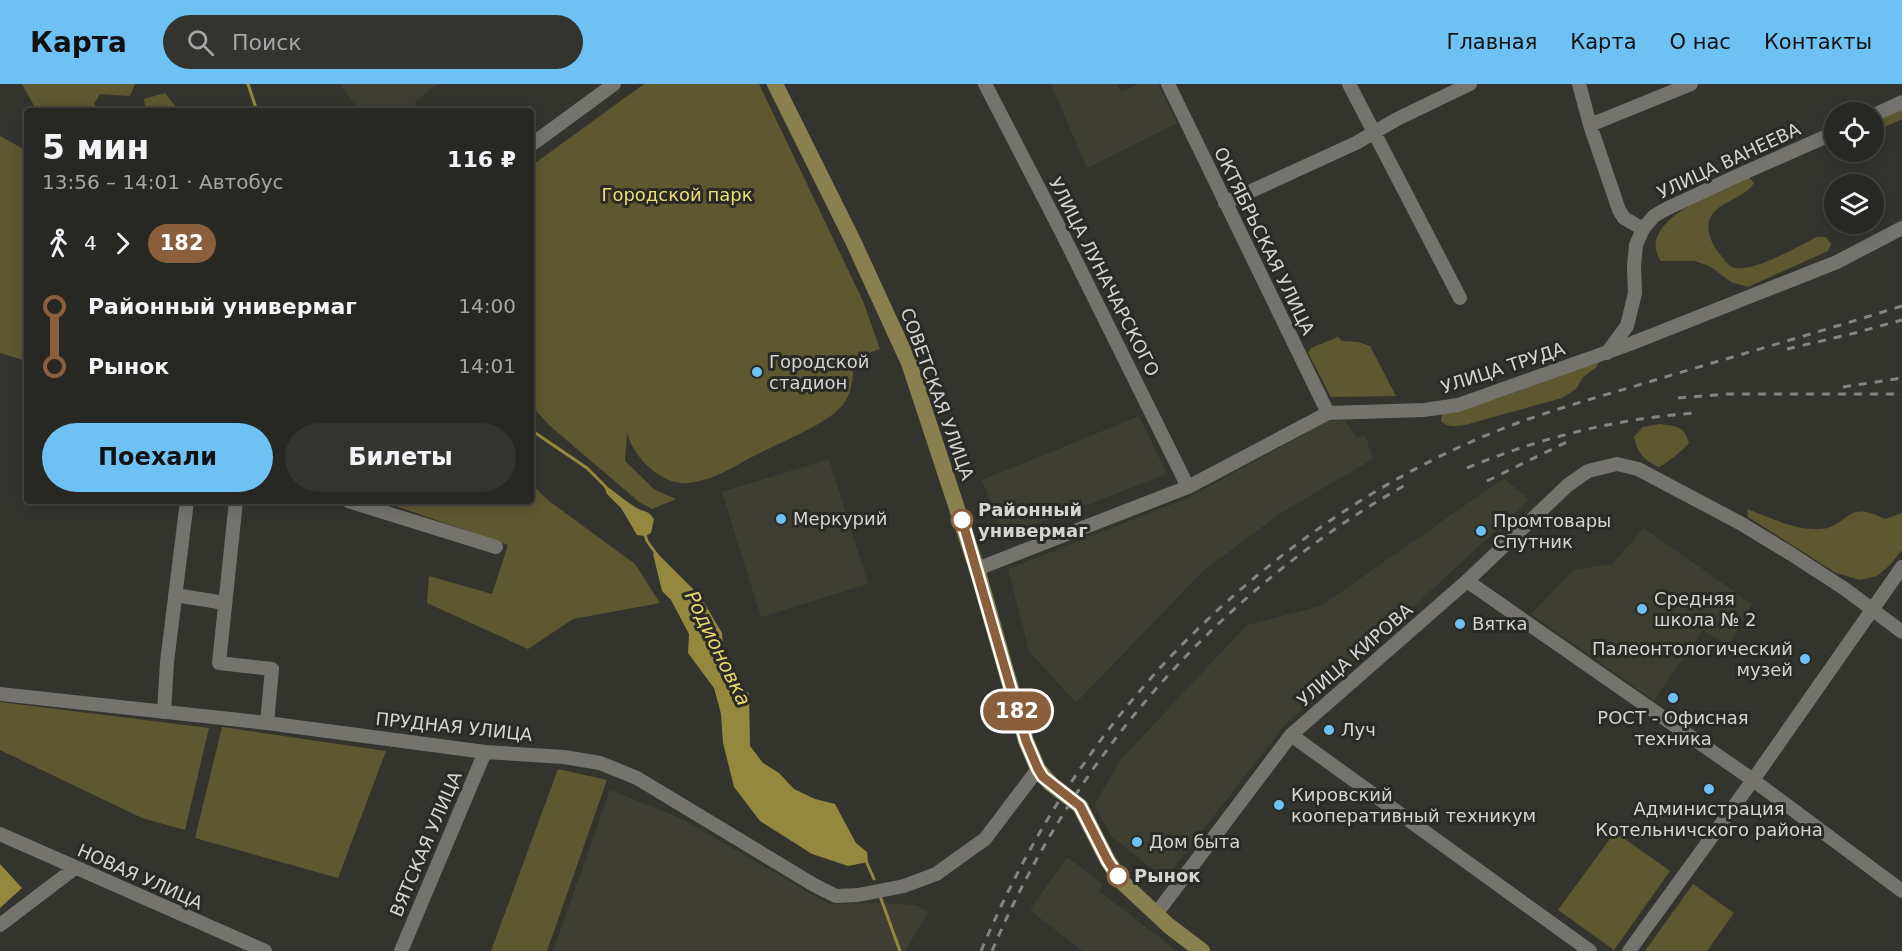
<!DOCTYPE html>
<html lang="ru">
<head>
<meta charset="utf-8">
<style>
	:root { --surface:#272723; --page:#333330; --text:#f1f3f6; --muted:#a4a5a6; --line:#434441; --accent:#6ec2f3 }
	body { margin:0; font-family:"DejaVu Sans",sans-serif; background:var(--page); color:var(--text); height:100vh; display:flex; flex-direction:column; font-size:22px; white-space:nowrap }
	* { box-sizing:border-box; margin:0 }
	p { font-size:20px; color:var(--muted) }
	.icon { flex:none; width:33px; height:33px; fill:none; stroke:currentColor; stroke-width:2; stroke-linecap:round; stroke-linejoin:round }
	.map { position:relative; flex:1; overflow:hidden }
	.side { position:absolute; left:24px; top:24px; width:510px; height:396px; display:flex; flex-direction:column; background:var(--surface); border-radius:6px; box-shadow:0 3px 15px #0003,0 0 0 2px var(--line) }
	.side>* { flex:none }
	.badge { padding:0 12px; border-radius:20px; font-size:21px; line-height:39px }
	.fabs { position:absolute; left:1824px; top:18px; display:grid; gap:12px }
	.fabs a { display:grid; place-items:center; width:60px; height:60px; border-radius:50%; background:var(--surface); box-shadow:0 3px 15px #0003,0 0 0 2px var(--line); font-size:30px }
	.map>.badge { position:absolute; translate:-50% -50%; box-shadow:0 0 0 3px #fff }
	.legs { display:flex; align-items:center; gap:9px; height:66px; padding:0 18px; font-size:20px }
	.legs p { margin-inline-start:auto }
	.head { display:flex; align-items:center; justify-content:space-between; height:102px; padding:0 18px }
	h1 { font-size:33px; font-weight:800; line-height:45px }
	.cta { display:flex; gap:12px; margin-top:auto; padding:12px 18px }
	.cta a { flex:1; height:69px; border-radius:36px; background:var(--accent); color:#111; font-size:24px; font-weight:800; line-height:69px; text-align:center }
	.cta a+a { background:var(--page); color:var(--text) }
	ul { padding:0 18px; list-style:none }
	li { display:flex; align-items:center; gap:21px; height:60px; font-size:22px }
	li i { display:grid; place-items:center; width:9px; height:100%; margin:0 8px; background:currentColor }
	li i::after { content:''; width:15px; height:15px; margin:-8px; border:4px solid; border-radius:50%; background:var(--surface) }
	li p { margin-inline-start:auto }
	li:first-child i { background:linear-gradient(#0000 50%,currentColor 0) }
	li:last-child i { background:linear-gradient(currentColor 50%,#0000 0) }
	header { display:flex; align-items:center; gap:36px; box-sizing:border-box; height:84px; padding:0 30px; background:var(--accent); color:#111 }
	header strong { font-size:28px }
	nav { display:flex; gap:33px; margin-inline-start:auto; font-size:21px }
	.search { width:420px; height:54px; background:var(--page); display:flex; align-items:center; gap:15px; box-sizing:border-box; padding:0 21px; border-radius:33px; color:var(--muted); font-size:22px }
	.map>svg:first-child { display:block }
	.built { fill:#3f3e33 }
	.green { fill:#5e5830 }
	.water { fill:#93883d }
	.lines { fill:none; stroke-linecap:round; stroke-linejoin:round }
	.stream { stroke:#93883d; stroke-width:3 }
	.minor { stroke:#74736e; stroke-width:14 }
	.major { stroke:#88804e; stroke-width:16 }
	.rail { stroke:#848480; stroke-width:3; stroke-dasharray:8 8; stroke-linecap:butt }
	.line-1-casing { stroke:#fff; stroke-width:14 }
	.line-1 { stroke:#8b5e3c; stroke-width:9 }
	.poi-dot { fill:#6ec2f3; stroke:#2a2a26; stroke-width:2 }
	.stop-1-dot { fill:#fff; stroke:#8b5e3c; stroke-width:3 }
	.labels { text-anchor:middle; stroke-width:6; stroke-linejoin:round; paint-order:stroke }
	.street-label { font-size:18px; fill:#d5d4d1; stroke:#2a2a26 }
	.park-label { font-size:18px; fill:#eede76; stroke:#2a2a26 }
	.poi-label { font-size:18px; fill:#d5d4d1; stroke:#2a2a26; text-anchor:start }
	.stop-label { font-size:18px; font-weight:bold; fill:#d5d4d1; stroke:#2a2a26; text-anchor:start }
	.water-label { font-size:20px; font-style:italic; fill:#e6d66e; stroke:#2a2a26 }
</style>
</head>
<body>
<header>
<strong>Карта</strong>
<div class="search"><svg class="icon" aria-label="search" viewBox="0 0 24 24"><circle cx="10" cy="10" r="6"/><path d="M15 15l6 6"/></svg>Поиск</div>
<nav><a>Главная</a><a>Карта</a><a>О нас</a><a>Контакты</a></nav>
</header>
<div class="map">
<svg width="1902" height="867" viewBox="0 0 1902 867">
	<rect width="100%" height="100%" fill="#34342f"/>
	<!-- built -->
	<path class="built" d="M340,0H437L417,16L412,27H359Z
		M1051,0H1116L1122,8L1138,0H1158L1177,39L1087,84Z
		M1139,332L1167,390L1004,453L982,396Z
		M1328,337H1345L1357,354L1365,351L1373,375L1281,429L1202,488L1076,619L1029,567L1008,485L1190,413Z
		M829,375L868,500L761,533L722,408Z
		M1504,394L1529,416L1284,642L1165,795L1111,752L1094,721L1122,674L1247,541L1321,522Z
		M1644,444L1752,520L1728,562L1703,546L1654,616L1531,530L1573,486L1612,480Z
		M610,706L678,733L829,820L876,819L917,821L928,829L905,867H553Z
		M1067,773L1103,800L1099,807L1177,867H1082L1030,826Z"/>
	<!-- green -->
	<path class="green" d="M22,0H135L130,12L100,10L94,20L100,27H37Z
		M644,0H759L863,217L880,265L854,274C853,290 853,309 842,322C825,341 781,358 758,370C743,377 728,387 713,393C705,396 689,400 681,399C657,397 632,370 627,349L625,377L655,406L676,415L652,425L639,418L549,341L531,321V82Z
		M165,9L176,23L173,27H146L144,15Z
		M1902,22V35L1874,48V33Z
		M0,52L27,67V277L0,269Z
		M1749,93L1754,99C1744,116 1715,117 1709,137C1706,147 1712,160 1718,168C1722,172 1726,179 1730,182C1747,193 1800,161 1817,153H1826L1831,160L1828,167L1748,203L1731,198L1711,183L1695,177H1661C1633,137 1723,105 1749,93Z
		M1338,253L1342,257L1358,258L1370,262L1396,312L1331,313L1308,269L1311,264Z
		M1595,276L1598,279L1597,283L1583,293L1576,305L1562,314L1465,341C1457,342 1447,344 1441,337L1442,329C1494,319 1546,297 1595,276Z
		M1660,340C1678,343 1683,341 1689,359C1686,364 1664,381 1659,383C1644,377 1637,368 1634,353L1643,343Z
		M531,400L549,417L635,480L660,519L573,535L528,565L427,519L429,492L492,510L508,461L393,421L394,417H531Z
		M1747,425C1769,433 1796,447 1820,445C1850,443 1844,414 1885,435L1902,429V466L1890,481L1877,492L1860,496L1836,489L1748,433Z
		M0,618L209,644L185,746L142,734L0,666Z
		M222,643L386,667L338,794L195,754Z
		M558,685L607,696L547,867H491Z
		M1615,748L1670,787L1614,866L1558,826Z
		M1693,800L1734,829L1707,867H1645Z"/>
	<!-- water -->
	<path class="water" d="M603,400C614,407 624,416 635,423C644,429 647,425 654,435L651,449L645,452L637,451L621,424L607,410Z
		M656,468L700,512L722,549L725,581L749,610L750,662L763,679L779,689L794,705L815,715L835,720L856,759L867,768L868,778L848,782L812,770L760,737L734,703L723,659L721,630L714,604L688,569L689,550L671,516L662,507L653,470Z
		M0,780L22,804L0,824Z"/>
	<g class="lines">
		<!-- stream -->
		<path class="stream" d="M248,0L257,27
			M531,346L587,384L606,403
			M644,448L647,457L657,471
			M866,777L874,795
			M880,812L900,867"/>
		<!-- minor -->
		<path class="minor" d="M985,0L1062,149L1188,403
			M1168,0L1328,329
			M1349,0L1460,214
			M1579,0L1590,41L1619,126L1624,134L1643,145
			M1874,31L1902,18
			M1590,41L1691,0
			M531,61L614,0
			M1225,119L1356,59L1397,35L1470,0
			M1607,269L1627,242L1635,209L1634,182L1636,161L1643,145L1654,132L1666,125L1739,91L1834,49
			M236,417L219,579L272,585L267,639
			M348,417L496,463
			M977,485L1188,403L1328,329L1424,326L1458,321L1630,260L1837,178L1902,144
			M1467,497L1753,696L1902,807
			M175,511L225,519
			M0,610L267,639L485,668L564,673L600,679L637,694L814,801L836,812L858,811L904,802L936,790L985,755L1038,685
			M164,628L167,578L187,417
			M1291,651L1590,867
			M0,750L265,867
			M1156,830L1291,651L1467,497L1568,401L1588,387L1617,380L1638,385L1740,439L1791,470L1845,505L1902,548
			M0,841L75,784
			M401,867L485,668
			M1629,867L1753,696L1902,483"/>
		<!-- major -->
		<path class="major" d="M775,0L853,157L909,279L977,485L1026,657L1038,685L1051,700L1080,722L1108,777L1123,799L1169,842L1202,867"/>
		<!-- rail -->
		<path class="rail" d="M1787,265L1855,249L1902,236
			M1843,303L1902,294
			M1678,314L1727,310H1902
			M1467,384C1539,354 1618,334 1696,329
			M1487,397L1573,355
			M981,867C1009,801 1042,739 1083,681C1185,532 1343,405 1512,341C1555,325 1598,313 1642,300C1728,274 1816,249 1902,222
			M992,867C1075,671 1221,505 1407,400"/>
	</g>
	<g class="lines">
		<!-- line-1 casing -->
		<g class="line-1-casing">
			<path id="line-1" d="M962,436L1026,657L1038,685L1043,693L1080,722L1108,777L1118,792"/>
		</g>
		<!-- line-1 -->
		<use href="#line-1" class="line-1"/>
	</g>
	<!-- markers -->
	<g class="poi-dot">
		<circle cx="757" cy="288" r="6"/>
		<circle cx="781" cy="435" r="6"/>
		<circle cx="1481" cy="447" r="6"/>
		<circle cx="1642" cy="525" r="6"/>
		<circle cx="1460" cy="540" r="6"/>
		<circle cx="1805" cy="575" r="6"/>
		<circle cx="1673" cy="614" r="6"/>
		<circle cx="1329" cy="646" r="6"/>
		<circle cx="1709" cy="705" r="6"/>
		<circle cx="1279" cy="721" r="6"/>
		<circle cx="1137" cy="758" r="6"/>
	</g>
	<g class="stop-1-dot">
		<circle cx="962" cy="436" r="10"/>
		<circle cx="1118" cy="792" r="10"/>
	</g>
	<g class="labels">
		<!-- street labels -->
		<g class="street-label">
			<text transform="translate(1729 77) rotate(-25)" y="6">УЛИЦА ВАНЕЕВА</text>
			<text transform="translate(1264 157) rotate(64)" y="6">ОКТЯБРЬСКАЯ УЛИЦА</text>
			<text transform="translate(1104 193) rotate(63)" y="6">УЛИЦА ЛУНАЧАРСКОГО</text>
			<text transform="translate(1503 284) rotate(-18)" y="6">УЛИЦА ТРУДА</text>
			<text transform="translate(937 310) rotate(70)" y="6">СОВЕТСКАЯ УЛИЦА</text>
			<text transform="translate(1355 571) rotate(-41)" y="6">УЛИЦА КИРОВА</text>
			<text transform="translate(454 643) rotate(6)" y="6">ПРУДНАЯ УЛИЦА</text>
			<text transform="translate(426 760) rotate(-67)" y="6">ВЯТСКАЯ УЛИЦА</text>
			<text transform="translate(140 793) rotate(24)" y="6">НОВАЯ УЛИЦА</text>
		</g>
		<!-- park labels -->
		<g class="park-label">
			<text x="677" y="117">Городской парк</text>
		</g>
		<!-- poi labels -->
		<g class="poi-label">
			<text x="769" y="284">Городской<tspan x="769" dy="21">стадион</tspan></text>
			<text x="793" y="441">Меркурий</text>
			<text x="1493" y="443">Промтовары<tspan x="1493" dy="21">Спутник</tspan></text>
			<text x="1654" y="521">Средняя<tspan x="1654" dy="21">школа № 2</tspan></text>
			<text x="1472" y="546">Вятка</text>
			<text x="1793" y="571" text-anchor="end">Палеонтологический<tspan x="1793" dy="21">музей</tspan></text>
			<text x="1673" y="640" text-anchor="middle">РОСТ - Офисная<tspan x="1673" dy="21">техника</tspan></text>
			<text x="1341" y="652">Луч</text>
			<text x="1291" y="717">Кировский<tspan x="1291" dy="21">кооперативный техникум</tspan></text>
			<text x="1709" y="731" text-anchor="middle">Администрация<tspan x="1709" dy="21">Котельничского района</tspan></text>
			<text x="1149" y="764">Дом быта</text>
		</g>
		<!-- stop labels -->
		<g class="stop-label">
			<text x="978" y="432">Районный<tspan x="978" dy="21">универмаг</tspan></text>
			<text x="1134" y="798">Рынок</text>
		</g>
		<!-- water labels -->
		<g class="water-label">
			<text transform="translate(718 564) rotate(64)" y="7">Родионовка</text>
		</g>
	</g>
</svg>
<div class="fabs">
<a><svg class="icon" aria-label="locate" viewBox="0 0 24 24"><circle cx="12" cy="12" r="6"/><path d="M12 2v4M12 18v4M2 12h4M18 12h4"/></svg></a>
<a><svg class="icon" aria-label="layers" viewBox="0 0 24 24"><path d="M12 4l9 5-9 5-9-5zM3 14l9 5 9-5"/></svg></a>
</div>
<b class="badge" style="left:1017px;top:627px;background:#8b5e3c;color:#fff">182</b>
<section class="side">
<div class="head"><div><h1>5 мин</h1><p>13:56 – 14:01 · Автобус</p></div><b>116 ₽</b></div>
<div class="legs"><svg class="icon" aria-label="walk" viewBox="0 0 24 24"><circle cx="13" cy="4" r="2"/><path d="M13 8l-2 6 4 7M11 14l-3 7M7 12l3-4h3l4 4"/></svg>4<svg class="icon" aria-label="forward" viewBox="0 0 24 24"><path d="M9 5l7 7-7 7"/></svg><b class="badge" style="background:#8b5e3c;color:#fff">182</b></div>
<ul>
<li><i style="color:#8b5e3c"></i><b>Районный универмаг</b><p>14:00</p></li>
<li><i style="color:#8b5e3c"></i><b>Рынок</b><p>14:01</p></li>
</ul>
<div class="cta"><a>Поехали</a><a>Билеты</a></div>
</section>
</div>
</body>
</html>
